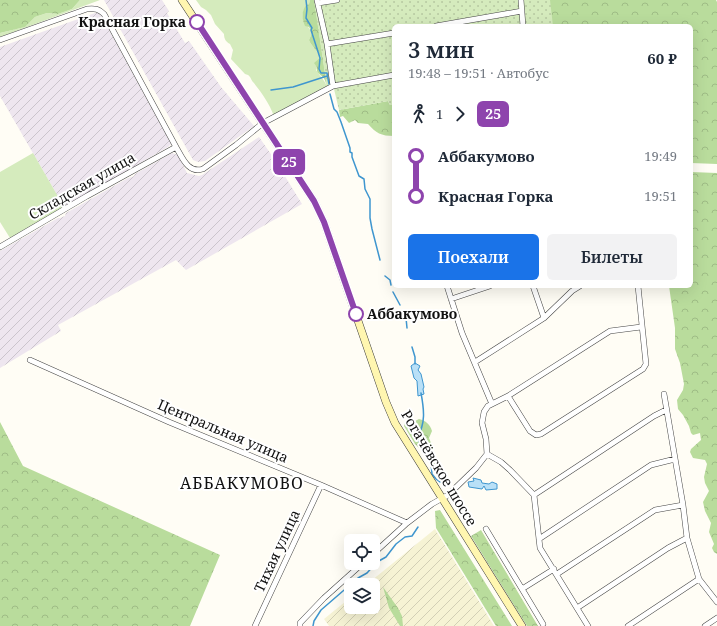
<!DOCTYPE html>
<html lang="ru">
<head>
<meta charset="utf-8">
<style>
	:root { --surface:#fff; --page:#f2f2f3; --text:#1f2937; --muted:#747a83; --accent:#1a73e8 }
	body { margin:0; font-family:"Noto Serif",serif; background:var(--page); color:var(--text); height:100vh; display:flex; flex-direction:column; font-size:15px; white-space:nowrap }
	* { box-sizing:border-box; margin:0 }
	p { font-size:13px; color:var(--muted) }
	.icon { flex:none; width:22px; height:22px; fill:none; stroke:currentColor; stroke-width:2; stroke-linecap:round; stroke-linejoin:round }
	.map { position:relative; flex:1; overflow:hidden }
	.drawer { position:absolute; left:392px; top:24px; width:301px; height:264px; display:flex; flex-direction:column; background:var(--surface); border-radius:6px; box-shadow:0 4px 16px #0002 }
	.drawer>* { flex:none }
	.badge { padding:0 8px; border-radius:6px; font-size:14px; line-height:26px }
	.fabs { position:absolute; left:344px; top:534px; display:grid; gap:8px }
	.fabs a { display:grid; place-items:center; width:36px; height:36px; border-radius:6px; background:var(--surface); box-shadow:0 4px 16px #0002; font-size:20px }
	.map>.badge { position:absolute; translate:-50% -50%; box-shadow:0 0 0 2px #fff }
	.legs { display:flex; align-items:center; gap:6px; height:44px; padding:0 16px; font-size:13px }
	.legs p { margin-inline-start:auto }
	.summary { display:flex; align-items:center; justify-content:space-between; height:68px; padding:0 16px }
	h1 { font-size:22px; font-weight:600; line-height:30px }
	.primary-button { display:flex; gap:8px; margin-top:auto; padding:8px 16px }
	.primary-button a { flex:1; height:46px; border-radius:6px; background:var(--accent); color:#fff; font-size:16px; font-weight:600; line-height:46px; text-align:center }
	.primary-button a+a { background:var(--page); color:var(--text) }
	ul { padding:0 16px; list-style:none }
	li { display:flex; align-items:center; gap:14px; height:40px; font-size:15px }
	li i { display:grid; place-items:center; width:6px; height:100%; margin:0 5px; background:currentColor }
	li i::after { content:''; width:10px; height:10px; margin:-5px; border:3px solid; border-radius:50%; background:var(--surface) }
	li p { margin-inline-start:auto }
	li:first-child i { background:linear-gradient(#0000 50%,currentColor 0) }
	li:last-child i { background:linear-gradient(currentColor 50%,#0000 0) }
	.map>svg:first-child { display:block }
	.industrial { fill:url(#industrial-furrows) }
	.farmland { fill:url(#farmland-furrows) }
	.grass { fill:#d5ebbd }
	.forest { fill:url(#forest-crowns) }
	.garden { fill:url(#garden-dots) }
	.water { fill:#b9e0f7; stroke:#3f96cf }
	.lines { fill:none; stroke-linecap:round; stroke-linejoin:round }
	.stream { stroke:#3f96cf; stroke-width:1.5 }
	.minor-casing { stroke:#444; stroke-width:6 }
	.secondary-casing { stroke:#333; stroke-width:8 }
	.minor { stroke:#fff; stroke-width:5 }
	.secondary { stroke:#fff6b0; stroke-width:7 }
	.line-1-casing { stroke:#fff; stroke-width:9 }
	.line-1 { stroke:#8e44ad; stroke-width:6 }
	.stop-1-dot { fill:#fff; stroke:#8e44ad; stroke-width:2 }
	.labels { text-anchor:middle; stroke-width:4; stroke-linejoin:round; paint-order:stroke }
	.stop-label { font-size:14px; font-weight:bold; fill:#111; stroke:#fff; text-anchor:end }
	.street-label { font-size:14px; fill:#111; stroke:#fff }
	.quarter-label { font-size:16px; letter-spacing:1px; fill:#111; stroke:#fff }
</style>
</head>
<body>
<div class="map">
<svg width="717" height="626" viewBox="0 0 717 626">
	<defs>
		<pattern id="industrial-furrows" width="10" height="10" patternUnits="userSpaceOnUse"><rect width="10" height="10" fill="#eee6ef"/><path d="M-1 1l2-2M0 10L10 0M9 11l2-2" fill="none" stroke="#cbc4cc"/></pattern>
		<pattern id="farmland-furrows" width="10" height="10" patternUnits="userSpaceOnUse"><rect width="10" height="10" fill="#f6f3d4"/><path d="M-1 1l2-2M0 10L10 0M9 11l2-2" fill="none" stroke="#d2cfb5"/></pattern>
		<pattern id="forest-crowns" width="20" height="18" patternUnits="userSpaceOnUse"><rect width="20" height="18" fill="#b9dc9c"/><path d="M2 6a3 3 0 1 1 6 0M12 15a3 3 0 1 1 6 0" fill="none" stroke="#9ebc85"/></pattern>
		<pattern id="garden-dots" width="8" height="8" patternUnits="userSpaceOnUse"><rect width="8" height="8" fill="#d5ebbd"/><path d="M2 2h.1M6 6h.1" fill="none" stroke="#b6c8a1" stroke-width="1.8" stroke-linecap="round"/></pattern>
	</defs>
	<rect width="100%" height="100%" fill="#fffdf5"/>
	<!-- industrial -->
	<path class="industrial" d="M105,0H162L169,11L167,13L185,43L189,41L221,87L254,126L205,161L198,162L193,160L104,0Z
		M95,13H98L102,17L171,144L168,147L64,207L0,96V47Z
		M259,137L275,160L302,204L186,270L176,260L58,325L61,331L0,368V251L58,218H60L65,216L66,213L128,178L132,177L134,176L135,174L172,153L178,155L187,173L199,176L202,175Z"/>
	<!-- farmland -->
	<path class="farmland" d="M435,529L494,626H329L324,619L351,597V607H373V585H366Z"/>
	<!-- grass -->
	<path class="grass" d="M80,0H100L0,37V33L25,27L35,17L47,13L58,14L72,9Z
		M196,0H310L309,4L306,5C298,20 306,21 312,33L309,40C310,44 318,52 321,57L316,70C320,76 324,80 327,86L274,116C269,103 262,93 253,82C251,80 251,77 248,75L245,74L231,59L233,50L230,44C226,42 224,39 224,34L215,24L211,15L206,10L201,7Z
		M33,153L64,207L10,238L0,222V172Z"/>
	<!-- forest -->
	<path class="forest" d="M0,0H80L72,9L58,14L47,13L35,17L25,27L0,33Z
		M310,0H314L315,5L327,86C326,84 325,79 323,77C319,74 316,73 317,67L314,63L321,57C318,52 310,44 309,40L312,33L309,27L305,26C302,18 301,13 306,5L309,4Z
		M540,0H716L717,2V164L691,163V26H525Z
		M388,101L390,105H394V136C381,136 376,133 368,124L358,123L355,120L349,123L343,116L340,117L339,110Z
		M691,172L717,173V554L714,552L712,548L714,544L709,532L711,523L705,511L703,502L709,491L705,483L704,477L707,464L705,460L693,458L690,452L691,449L701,440L700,433L693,435L691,433L689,426L683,415L678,409L677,400L683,390L684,384L680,363L675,349V328L669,286H691Z
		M419,419C426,421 430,424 432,431L429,438L433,448V455L437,465L446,482L442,481L439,480L426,455L415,444L404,426L405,423L413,422Z
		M0,422L23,466L220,555L190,626H0Z
		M440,510L512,626H496L436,528L435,511Z
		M481,530L538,626H527L471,536Z
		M383,587L398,608L402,616L403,626H400L389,608Z"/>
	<!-- garden -->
	<path class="garden" d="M314,0H550L553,26H394V105H390L388,101L339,110L334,89L327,88Z"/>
	<!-- water -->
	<path class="water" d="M415,363L420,366L418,370L421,374L424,387L423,389L424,394L418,396L417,381L414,378L411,366Z
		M473,478L481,480L482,483L489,484L492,482L497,484V489L486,490L484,486L482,489L469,487L468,482L474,481Z"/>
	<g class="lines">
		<!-- stream -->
		<path class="stream" d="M306,0L307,9L306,18L312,28L311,30L320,58L319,69L321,73H327L329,84
			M271,90L293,87L327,76
			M330,94L334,109L337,112L341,122L350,148V152L352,153V157L359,176L364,179L365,189L370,199V218L372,229L380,260
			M385,276L390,280L391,285
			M393,292L400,305
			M402,311L406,318L407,328
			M412,347L415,357V364
			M421,393C424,409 426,424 417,437L426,457L431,463L432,474L436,479L440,482
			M313,626L314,621L321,610L358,578L367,573L377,562L386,557L396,544L405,537L412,536L418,527"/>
		<!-- minor casing -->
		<g class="minor-casing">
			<path id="minor" d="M317,0L327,44L333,86
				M521,0L523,26
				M318,3L337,0
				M436,26L522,11
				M0,40L87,9C95,8 99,9 104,14L176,147
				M327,44L394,33
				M0,247L87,196L176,147C182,157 188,174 203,169L236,145L263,123L333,86L394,75
				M447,286L462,333L492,404
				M533,286L544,318
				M451,299L490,286
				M30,360L169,422L321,485L407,523
				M475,362L544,318L572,291L580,286
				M664,394L683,505L687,538L699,579L717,602
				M508,396L530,431L536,435L541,434L643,369L646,364L638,286
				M487,454L501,462L510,470L534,495L540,548L588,626
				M534,495L654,416L666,410
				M486,529L543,624
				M539,539L651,465L675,459
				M373,554L407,523L432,504L448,495L476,468L487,454L486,439L482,423L484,412L488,406L508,396L610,331L641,327
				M557,574L655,510L683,505
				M522,589L554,569
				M577,608L668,548L687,538
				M255,626L321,485
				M300,626V623L324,598L363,563
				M628,626L699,579
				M705,626L717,618"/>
		</g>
		<!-- secondary casing -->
		<g class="secondary-casing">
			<path id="secondary" d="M182,0L314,201L324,222L386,402L395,423L522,626"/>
		</g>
		<!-- minor -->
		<use href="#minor" class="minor"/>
		<!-- secondary -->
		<use href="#secondary" class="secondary"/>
	</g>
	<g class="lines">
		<!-- line-1 casing -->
		<g class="line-1-casing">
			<path id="line-1" d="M197,22L314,201L324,222L356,314"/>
		</g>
		<!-- line-1 -->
		<use href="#line-1" class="line-1"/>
	</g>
	<!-- markers -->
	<g class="stop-1-dot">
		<circle cx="197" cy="22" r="7"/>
		<circle cx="356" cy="314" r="7"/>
	</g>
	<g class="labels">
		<!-- stop labels -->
		<g class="stop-label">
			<text x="186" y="27">Красная Горка</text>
			<text x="367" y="319" text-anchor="start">Аббакумово</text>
		</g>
		<!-- street labels -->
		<g class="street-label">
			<text transform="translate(82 186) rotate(-30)" y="5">Складская улица</text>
			<text transform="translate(223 431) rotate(23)" y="5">Центральная улица</text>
			<text transform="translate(439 468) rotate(59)" y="5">Рогачёвское шоссе</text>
			<text transform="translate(277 551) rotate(-65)" y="5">Тихая улица</text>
		</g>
		<!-- quarter labels -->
		<g class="quarter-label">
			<text x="242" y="489">АББАКУМОВО</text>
		</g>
	</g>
</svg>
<div class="fabs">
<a><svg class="icon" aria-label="locate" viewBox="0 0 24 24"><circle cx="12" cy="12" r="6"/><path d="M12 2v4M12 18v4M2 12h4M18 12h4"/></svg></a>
<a><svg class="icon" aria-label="layers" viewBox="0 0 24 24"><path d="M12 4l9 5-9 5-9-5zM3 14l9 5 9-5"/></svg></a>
</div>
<b class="badge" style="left:289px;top:162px;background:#8e44ad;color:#fff">25</b>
<section class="drawer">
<div class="summary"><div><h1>3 мин</h1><p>19:48 – 19:51 · Автобус</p></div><b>60 ₽</b></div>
<div class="legs"><svg class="icon" aria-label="walk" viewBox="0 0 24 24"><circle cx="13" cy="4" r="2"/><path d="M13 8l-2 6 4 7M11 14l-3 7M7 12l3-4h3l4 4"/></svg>1<svg class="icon" aria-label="forward" viewBox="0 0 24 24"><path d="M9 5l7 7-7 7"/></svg><b class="badge" style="background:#8e44ad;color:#fff">25</b></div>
<ul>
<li><i style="color:#8e44ad"></i><b>Аббакумово</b><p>19:49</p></li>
<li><i style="color:#8e44ad"></i><b>Красная Горка</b><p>19:51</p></li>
</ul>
<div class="primary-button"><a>Поехали</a><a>Билеты</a></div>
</section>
</div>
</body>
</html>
